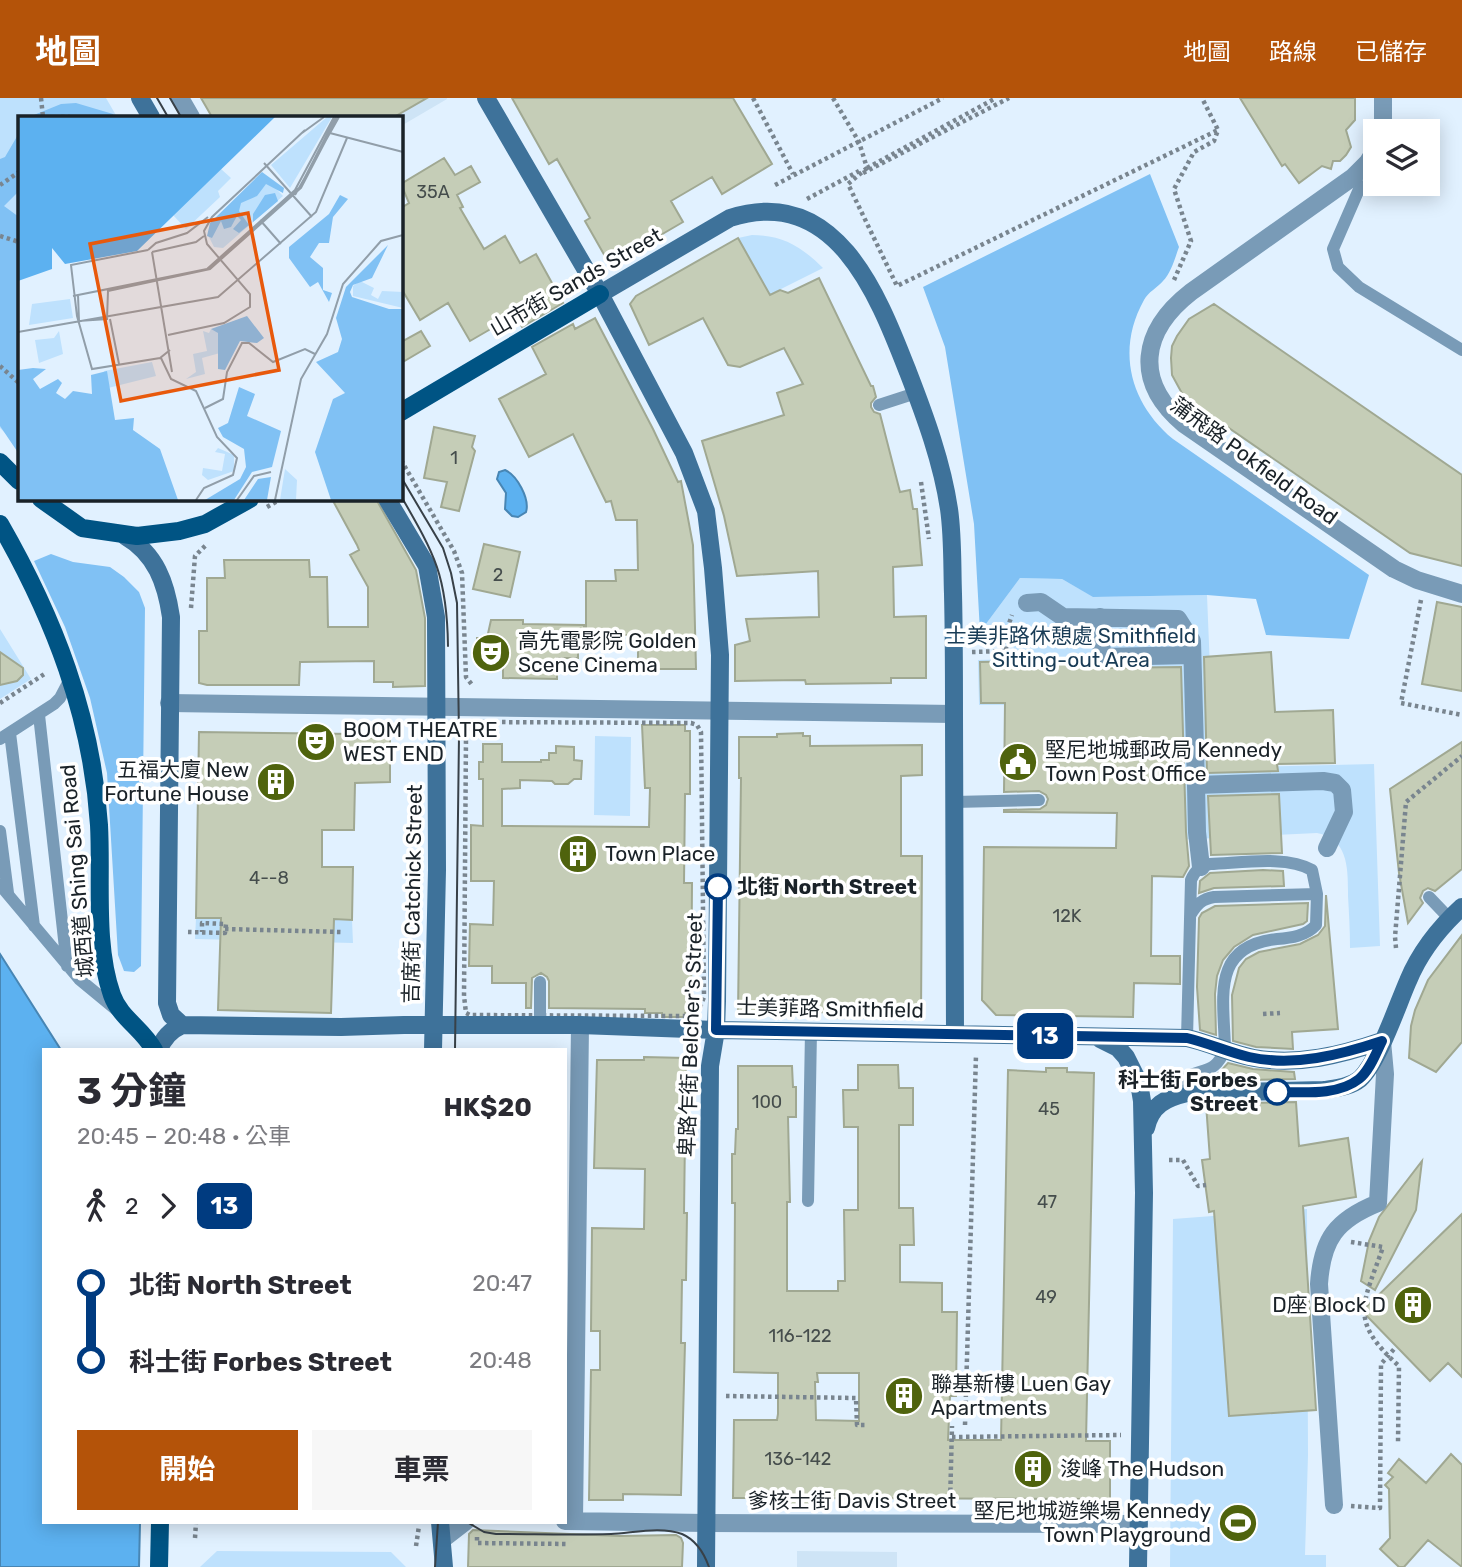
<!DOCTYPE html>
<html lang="zh-TW">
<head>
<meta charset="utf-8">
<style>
	:root { --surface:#fff; --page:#f7f7f7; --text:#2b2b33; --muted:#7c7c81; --accent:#b45309 }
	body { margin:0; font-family:Rubik,"Noto Sans TC",sans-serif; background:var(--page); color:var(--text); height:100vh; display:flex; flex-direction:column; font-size:26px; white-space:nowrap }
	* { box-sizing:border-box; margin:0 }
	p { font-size:23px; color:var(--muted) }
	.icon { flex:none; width:38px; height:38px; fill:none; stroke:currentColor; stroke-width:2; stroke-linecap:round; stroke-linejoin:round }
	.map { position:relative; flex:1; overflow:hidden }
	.details { position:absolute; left:42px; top:950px; width:525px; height:476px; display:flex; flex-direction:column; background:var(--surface); border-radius:0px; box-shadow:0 4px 18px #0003 }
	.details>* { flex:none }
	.badge { padding:0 14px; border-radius:10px; font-size:24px; line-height:46px }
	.controls { position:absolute; left:1363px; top:21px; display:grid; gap:14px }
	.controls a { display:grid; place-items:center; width:77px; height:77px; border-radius:0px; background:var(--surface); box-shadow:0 4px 18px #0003; font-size:35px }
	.map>.badge { position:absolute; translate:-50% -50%; box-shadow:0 0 0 4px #fff }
	.legs { display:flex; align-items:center; gap:10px; height:77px; padding:0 35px; font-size:23px }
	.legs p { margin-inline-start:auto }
	.headline { display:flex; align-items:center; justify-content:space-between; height:119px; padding:0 35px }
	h1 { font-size:38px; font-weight:700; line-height:52px }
	.action { display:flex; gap:14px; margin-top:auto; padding:14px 35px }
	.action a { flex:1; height:80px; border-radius:0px; background:var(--accent); color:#fff; font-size:28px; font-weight:700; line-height:80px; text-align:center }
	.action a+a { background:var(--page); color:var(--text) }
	ul { padding:0 35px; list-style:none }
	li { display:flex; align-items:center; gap:24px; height:77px; font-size:26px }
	li i { display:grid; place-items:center; width:10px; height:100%; margin:0 9px; background:currentColor }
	li i::after { content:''; width:18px; height:18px; margin:-9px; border:5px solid; border-radius:50%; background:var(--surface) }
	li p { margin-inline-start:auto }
	li:first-child i { background:linear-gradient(#0000 50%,currentColor 0) }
	li:last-child i { background:linear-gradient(currentColor 50%,#0000 0) }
	header { display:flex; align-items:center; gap:42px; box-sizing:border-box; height:98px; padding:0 35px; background:var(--accent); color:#fff }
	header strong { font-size:33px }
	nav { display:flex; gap:38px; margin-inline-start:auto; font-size:24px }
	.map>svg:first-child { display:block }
	.built { fill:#cee4f6 }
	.green { fill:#bee1fd }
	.forest { fill:#80c1f4 }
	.water { fill:#5cb1f0; stroke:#4886b4; stroke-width:2 }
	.building { fill:#c5cdb7; stroke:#a0a892; stroke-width:2; fill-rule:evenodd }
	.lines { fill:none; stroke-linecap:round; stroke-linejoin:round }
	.path { stroke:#79858f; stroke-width:4.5; stroke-dasharray:3.5 3.5; stroke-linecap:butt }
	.service { stroke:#799bb7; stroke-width:12 }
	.pedestrian { stroke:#799bb7; stroke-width:18 }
	.minor { stroke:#799bb7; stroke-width:18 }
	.tertiary { stroke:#799bb7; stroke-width:18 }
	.secondary { stroke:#3e729a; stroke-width:18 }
	.primary { stroke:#005484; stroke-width:18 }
	.tram { stroke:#384148; stroke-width:2 }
	.line-1-casing { stroke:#fff; stroke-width:16 }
	.line-1 { stroke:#003b80; stroke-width:10 }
	.stop-1-dot { fill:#fff; stroke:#003b80; stroke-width:3.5 }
	.labels { text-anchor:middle; stroke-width:7; stroke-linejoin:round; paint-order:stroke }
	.number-label { font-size:18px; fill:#454d4c }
	.street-label { font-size:21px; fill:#1a2228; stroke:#fff }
	.park-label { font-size:21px; fill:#193c56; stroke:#fff }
	.poi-label { font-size:21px; fill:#1a2228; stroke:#fff; text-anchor:start }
	.stop-label { font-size:21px; font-weight:bold; fill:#1a2228; stroke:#fff; text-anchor:start }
	.inset-road { fill:none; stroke:#919ea9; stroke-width:2 }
	.view { fill:#e8590c; fill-opacity:0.15; stroke:#e8590c; stroke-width:3.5 }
	.inset-edge { fill:none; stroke:#1a2228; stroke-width:3.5 }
</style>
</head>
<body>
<header>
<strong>地圖</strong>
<nav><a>地圖</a><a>路線</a><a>已儲存</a></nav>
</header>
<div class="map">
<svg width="1462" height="1469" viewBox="0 0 1462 1469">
	<rect width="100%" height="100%" fill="#e1f1ff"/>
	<!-- built -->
	<path class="built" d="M382,0H447V1L401,28V19H393Z
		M797,1453L897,1454V1469H797Z"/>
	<!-- green -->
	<path class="green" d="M0,0H106L117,19H19V348L0,330Z
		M752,137C783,137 802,149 823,170L769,197L738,140Z
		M1020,480L1062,481L1094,499L1207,497L1214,670L1374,666L1380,848L1350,850C1350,832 1349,815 1348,798C1348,772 1349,741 1317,735L1174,742V606L979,607L978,562L1014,561L1013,533L980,534Z
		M0,531L31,581L0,601Z
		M595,638L631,639L630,718L594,717Z
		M196,820L352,822L353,845L195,841Z
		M1307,1111L1308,1357L1305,1457H1326V1469H1170L1173,1121Z
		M217,1453L391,1454L406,1469H200Z"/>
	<!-- forest -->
	<path class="forest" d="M76,5L113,16L114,19H29L61,6Z
		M19,35V93L4,108L19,119V356L0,328V61L5,59Z
		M1150,76L1179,149C1175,160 1171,175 1163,183C1157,190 1148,194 1144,202C1116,252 1130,305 1173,341L1369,477L1349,541L1266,537L1256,501L1207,497L1093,499L1062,481L1020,480L980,534L974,426L945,249L923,189Z
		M51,456L73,464L110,469L124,479L139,494L145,510L141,868L134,874L124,873L118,857L107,675L90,600L65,529L34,463Z"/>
	<!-- water -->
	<path class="water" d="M505,372C517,377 530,401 526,414L518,419L512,418L505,411L506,395L497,381L499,374Z
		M0,856L61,952H44V1424L140,1425L139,1469H0Z"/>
	<!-- building -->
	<path class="building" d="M201,0H427L394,19H212Z
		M512,0H733L772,66L722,96L712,79L671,103L683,124L628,156L625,149L606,160L585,123L590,120L557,61L549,66Z
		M1240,0H1355V22L1346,32L1351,49L1346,57L1340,63H1333L1331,71L1322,68L1299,85L1285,66L1282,68Z
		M444,60L455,77L471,68L480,84L457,97L463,109L460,110L484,151L505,138L520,165L536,156L563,205L522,229L518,222L504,230L501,225L470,243L448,205L420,222L401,190V110L409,105L401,86Z
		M738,140L770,197L780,192L788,195L819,180L871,288H873L876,299L871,305V309L874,314L880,316L900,394L910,392L913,411H917L922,467L893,469L894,519L926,518V580H891V585L806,586L805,582L735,583V547L750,543L746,521L819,519L818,473L737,478L724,418L702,343L784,317L777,295L803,286L784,250L740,269L728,267L703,220L649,247L630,206L636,198Z
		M1214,206L1462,377V468L1410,455L1184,299L1172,277L1171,260L1172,248L1177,238L1189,221Z
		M595,220L653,331L678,384L681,383L693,447L696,571H638V537H586V483H616L615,472H638L637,422H616L611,403L606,404L573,336L529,359L499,301L546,276L532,249L573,226L575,231Z
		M421,233L430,248L401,265V244Z
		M434,329L475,338L472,349L475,353L459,413L441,409L447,384L424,380Z
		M332,401H376L416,472L425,520V588L393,589V584H374V563L300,564L299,587H207L199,585V533H207V480H225L224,462H309L310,479H327L328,529H368V489L350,457L359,452L357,447Z
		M484,446L520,454L510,499L473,491Z
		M1437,504L1462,509V593L1422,586Z
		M491,522H523V526L584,527V550H578V560H557V581L503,580V559H477V540H487Z
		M0,554L23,570V577L17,583L0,587Z
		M1271,554L1275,614L1333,612L1335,665L1277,666L1278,673L1207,675L1204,559Z
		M1091,562L1096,569L1102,570L1181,569L1186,734L1189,768L1183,779L1152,778L1151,858H1180V886L1134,885L1133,919L996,917L982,902L984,749L1116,750L1117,715L1004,714V712L1040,711L1046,707L1048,701L1046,697L1039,693L1004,694L1005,605H981L980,564Z
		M642,627H685V633H690V696H685L684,785H692L691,915H685V919H662V915H645V911L549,910V883L547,879L541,875L532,880L531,910H526V885H492V868H469L470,826L493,827L494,783H471V727L483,728V681H479V664H483V646H502V664H541V662H549V655H556V648L574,649V662L582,663L581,681H574L568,686H555L552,683L520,682V690L502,691V728L649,729L650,690H645Z
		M199,634L355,636V640H390V684L355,685L354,732H322V769H353L352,822L334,821L331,915L218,912L221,820H196Z
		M803,635V638H810V648L922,647V677L901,678V758H922L921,919L830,920V914L738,915L741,680H739V639H777V636Z
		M1462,644V771L1435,793L1428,790L1423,793L1420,800L1423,805L1408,825L1399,775L1390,691Z
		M1279,696L1282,755L1211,757L1208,698Z
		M1263,772L1283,773L1284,788L1214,790L1199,795L1200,783L1210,775Z
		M1326,797L1338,931L1292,934L1293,951L1256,949L1233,943L1232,897L1239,870L1246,861L1259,854L1300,846L1318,837L1325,828Z
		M1308,805L1307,823L1303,826L1253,837L1234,849L1223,862L1217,878L1215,896L1216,937L1200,932L1197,889L1199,820L1202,815L1215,808Z
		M1462,837V944L1436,974L1409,960L1411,928L1415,912L1428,882Z
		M644,959L686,960L684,1115H687L686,1182H682L681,1245H685L681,1397L623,1396V1402H589L591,1272H600V1233H591L592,1130L644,1131L645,1071L594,1070L597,962H644Z
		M1228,965L1253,971L1294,974L1295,981L1204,983L1219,975Z
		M858,967H898L899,990H913V1027H899V1110H913L914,1147H900V1184L942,1185V1214H957L956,1298H950L948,1342H1001L1008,972L1046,974V970H1067V974L1094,975L1086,1343H1110V1401L815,1400V1407H776V1400H733L734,1322H777L778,1316V1275L734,1274L735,1105H732V1056H735L736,1031H738V968H792L793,989H796V1019H788L790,1104H787V1193H838V1183H845L844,1112H858V1029H844L843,992H858ZM817,1275H859V1323L816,1322L815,1284H818Z
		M1296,1004L1299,1048L1348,1040L1356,1099L1303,1108L1316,1312L1229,1318L1214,1113L1209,1114L1202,1062L1210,1061L1206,1006Z
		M1422,1063L1416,1112L1375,1192L1361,1183L1369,1143L1379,1119Z
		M1462,1116V1279L1448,1265L1430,1283L1362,1213Z
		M1451,1356L1462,1367V1469L1428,1442L1404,1469H1399L1380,1451L1390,1440L1389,1391L1385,1387L1393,1379L1388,1375L1399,1361L1426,1385Z
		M473,1432L620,1438L676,1437L681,1440L683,1445L682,1469H468L469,1436Z"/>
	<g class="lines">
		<!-- path -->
		<path class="path" d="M41,0L43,19
			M753,0L793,76
			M833,0L859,44L867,70
			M61,19H70
			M867,70L848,86L897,188L1218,32
			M867,70L996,0
			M863,75L1009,0
			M0,87L19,74
			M775,87L943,0
			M807,101L859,73
			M0,138L19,144
			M1174,182L1191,143L1174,91L1194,54L1214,43L1218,32L1202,0
			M0,268L19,285
			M401,362L454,453L462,475L466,579L473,588
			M921,384L929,441
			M267,409L281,401
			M1421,502L1401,605L1462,617
			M191,510L195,458L206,447
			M1007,531L1024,537
			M972,554L1006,553L1007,531L1012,517
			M0,605L46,575
			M481,624L691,625L697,627L701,634L704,899L698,914L687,918L470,917L466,915L464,898L466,638L471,628Z
			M225,831L341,834
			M188,834L225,835L226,826L202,825V834
			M1396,850L1395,839L1406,704L1462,658
			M1263,916L1280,915
			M1169,1062H1183L1198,1088L1206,1087
			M1351,1144L1383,1149C1363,1207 1348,1222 1399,1268L1398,1345
			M726,1298L856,1300L857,1327H866
			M965,1327L976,957
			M952,1339L1121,1337
			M950,1407L952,1328
			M1351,1408L1380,1410L1381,1266L1395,1250
			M477,1439V1445L567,1446
			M195,1440L196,1424
			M416,1448L419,1428"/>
		<!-- service -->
		<path class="service" d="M1353,79L1360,89L1333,151L1338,169L1359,189L1462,252
			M879,307L916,295
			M39,617L67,868
			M10,635L34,828
			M0,641L54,606L60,600L71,579
			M954,704L1039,702
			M0,733L8,795
			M0,787L79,881L119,914
			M1429,799L1450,821
			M1191,816C1197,806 1202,801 1214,799L1317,796
			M540,884V927
			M1168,1000C1173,992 1178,984 1186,979C1205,970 1216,975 1225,951C1224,901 1210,848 1277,841C1291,840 1306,838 1316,827L1317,796L1312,772C1287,757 1240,765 1210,766C1200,769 1195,772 1191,782L1187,940
			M808,1103L811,933"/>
		<!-- pedestrian -->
		<path class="pedestrian" d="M1027,505L1041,504L1063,519L1178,521L1192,543L1196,687L1323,683L1335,685L1342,692L1344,714L1327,750
			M1100,519L1102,559L1192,557
			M1196,687L1197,734L1201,769
			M1334,1407L1319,1186C1322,1141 1336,1122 1378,1105L1385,976L1382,943"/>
		<!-- minor -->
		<path class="minor" d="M169,605L954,616
			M565,1423L706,1425
			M574,1423L580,927
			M443,1441L465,1424"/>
		<!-- tertiary -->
		<path class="tertiary" d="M180,0L191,19
			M1383,33V0
			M1376,51L1368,64L1353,79L1191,194C1141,233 1133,283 1184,326L1394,471L1417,482L1462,496
			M706,1425L1139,1426"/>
		<!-- secondary -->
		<path class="secondary" d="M140,0L151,19
			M486,0L600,196L684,355L706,413L713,470L720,557L717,903L716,932L710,968L706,1469
			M600,196L730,120C836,86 878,197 908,274C925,318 942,364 949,411C953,439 952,467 953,496C954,536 954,577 954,618C954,724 955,830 955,936
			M387,401L427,468L436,519L437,772L433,952
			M125,438C156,456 166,485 171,519L167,905L171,917L182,927
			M1100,941L1118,950L1126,959L1139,985L1142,1003L1144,1095L1138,1469
			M159,952C163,940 171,932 182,927L341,929L404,927H580L716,932L1187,940C1210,945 1231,956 1254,960C1298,968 1341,957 1382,943
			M1146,1030C1151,1007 1166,1000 1187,995L1324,992C1337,990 1350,989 1360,981C1379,963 1397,908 1408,883C1420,854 1439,830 1462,809
			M440,1424L444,1469"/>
		<!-- primary -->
		<path class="primary" d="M401,314L600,196
			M0,364L19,383
			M41,401L82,430L137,438L179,433L205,426L250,401
			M0,426C54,520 92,618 99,727C102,782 94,846 112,897C120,920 143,931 154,952
			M159,1469L160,1424"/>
		<!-- tram -->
		<path class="tram" d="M157,0L168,19
			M170,0L181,19
			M401,379L443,450L451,475L457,505L459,638L455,952
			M401,398C435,457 447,478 448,548
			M467,1424L484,1434L496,1436C534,1436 573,1437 611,1436C633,1435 661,1428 682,1436C696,1442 704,1455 709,1469
			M435,1469L438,1424"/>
	</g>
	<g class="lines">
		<!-- line-1 casing -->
		<g class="line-1-casing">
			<path id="line-1" d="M718,789L716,932L1187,940C1208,945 1228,954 1249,959C1294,969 1340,957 1382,943C1376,955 1370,972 1359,981C1338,998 1302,994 1277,994"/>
		</g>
		<!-- line-1 -->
		<use href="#line-1" class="line-1"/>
	</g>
	<!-- icons -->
	<defs>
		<g id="theatre-disc" transform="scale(2.0125)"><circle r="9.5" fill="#4f630d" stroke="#fff"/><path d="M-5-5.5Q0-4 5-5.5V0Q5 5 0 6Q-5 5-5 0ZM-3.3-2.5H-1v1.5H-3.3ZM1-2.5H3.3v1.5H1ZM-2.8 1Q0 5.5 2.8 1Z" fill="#fff"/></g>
		<g id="civic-disc" transform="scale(2.0125)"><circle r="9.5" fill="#4f630d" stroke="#fff"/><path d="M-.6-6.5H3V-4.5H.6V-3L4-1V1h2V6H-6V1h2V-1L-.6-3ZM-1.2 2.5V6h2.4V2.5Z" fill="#fff"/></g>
		<g id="building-disc" transform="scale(2.0125)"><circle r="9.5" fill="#4f630d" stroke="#fff"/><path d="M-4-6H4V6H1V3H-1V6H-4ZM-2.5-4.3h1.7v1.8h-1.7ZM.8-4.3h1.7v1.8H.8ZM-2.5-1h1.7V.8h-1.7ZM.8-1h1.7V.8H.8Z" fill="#fff"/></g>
		<g id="stadium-disc" transform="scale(2.0125)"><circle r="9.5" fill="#4f630d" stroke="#fff"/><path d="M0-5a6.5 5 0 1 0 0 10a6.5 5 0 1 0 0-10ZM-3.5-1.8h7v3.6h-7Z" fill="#fff"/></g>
	</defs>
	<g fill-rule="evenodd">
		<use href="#theatre-disc" x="491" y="555"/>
		<use href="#theatre-disc" x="316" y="644"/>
		<use href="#civic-disc" x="1018" y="664"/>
		<use href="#building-disc" x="276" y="684"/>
		<use href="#building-disc" x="578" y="756"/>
		<use href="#building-disc" x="1413" y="1207"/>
		<use href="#building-disc" x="904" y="1298"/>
		<use href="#building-disc" x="1033" y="1371"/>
		<use href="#stadium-disc" x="1238" y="1425"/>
	</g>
	<!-- markers -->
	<g class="stop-1-dot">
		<circle cx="718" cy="789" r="12"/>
		<circle cx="1277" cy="994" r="12"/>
	</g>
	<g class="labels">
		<!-- number labels -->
		<g class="number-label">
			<text x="433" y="100">35A</text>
			<text x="454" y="366">1</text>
			<text x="498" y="483">2</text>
			<text x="269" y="786">4--8</text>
			<text x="1067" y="824">12K</text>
			<text x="767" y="1010">100</text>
			<text x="1049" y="1017">45</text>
			<text x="1047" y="1110">47</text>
			<text x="1046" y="1205">49</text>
			<text x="800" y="1244">116-122</text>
			<text x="798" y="1367">136-142</text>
		</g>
		<!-- street labels -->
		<g class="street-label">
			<text transform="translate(576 184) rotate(-30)" y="7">山市街 Sands Street</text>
			<text transform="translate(1254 363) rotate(36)" y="7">蒲飛路 Pokfield Road</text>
			<text transform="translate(77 773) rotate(-95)" y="7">城西道 Shing Sai Road</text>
			<text transform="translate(413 796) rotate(-89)" y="7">吉席街 Catchick Street</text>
			<text transform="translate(830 911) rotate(1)" y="7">士美菲路 Smithfield</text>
			<text transform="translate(691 937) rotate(-88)" y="7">卑路乍街 Belcher's Street</text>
			<text x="852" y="1410">爹核士街 Davis Street</text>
		</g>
		<!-- park labels -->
		<g class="park-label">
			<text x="1071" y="545">士美非路休憩處 Smithfield<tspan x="1071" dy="24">Sitting-out Area</tspan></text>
		</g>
		<!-- poi labels -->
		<g class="poi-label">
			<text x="518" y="550">高先電影院 Golden<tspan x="518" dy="24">Scene Cinema</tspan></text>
			<text x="343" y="639">BOOM THEATRE<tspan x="343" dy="24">WEST END</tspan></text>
			<text x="1045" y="659">堅尼地城郵政局 Kennedy<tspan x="1045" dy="24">Town Post Office</tspan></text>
			<text x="249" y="679" text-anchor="end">五福大廈 New<tspan x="249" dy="24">Fortune House</tspan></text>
			<text x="605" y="763">Town Place</text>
			<text x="1386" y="1214" text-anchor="end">D座 Block D</text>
			<text x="931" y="1293">聯基新樓 Luen Gay<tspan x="931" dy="24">Apartments</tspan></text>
			<text x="1060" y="1378">浚峰 The Hudson</text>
			<text x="1211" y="1420" text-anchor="end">堅尼地城遊樂場 Kennedy<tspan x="1211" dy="24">Town Playground</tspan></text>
		</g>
		<!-- stop labels -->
		<g class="stop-label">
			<text x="737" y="796">北街 North Street</text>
			<text x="1258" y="989" text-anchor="end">科士街 Forbes<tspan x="1258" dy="24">Street</tspan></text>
		</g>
	</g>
	<!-- overview -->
	<g transform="translate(18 18)">
		<rect width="385" height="385" fill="#e1f1ff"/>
		<path d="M309,1H314L272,72L253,49ZM203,53L213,62L200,75L202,81L168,113L155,99ZM243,57L265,80L205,132L196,131L190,119ZM342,165L356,172L353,179L360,183L364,175L385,176V192L335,180V170ZM52,183L55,202L11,209L14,188ZM193,213L200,216L202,237L184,242L187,258L168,263L178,256L175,238L189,235L185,215L191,217ZM41,215L45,238L21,247L17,224L36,222ZM134,246L138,260L90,272L86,255ZM200,332L216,339V355L190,364L184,359L185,352L204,355L207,338L197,336ZM267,353L279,364L278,384H262Z" fill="#bee1fd"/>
		<path d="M244,56L266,72L265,77L248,68L239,80L223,87L221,95L231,109L221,117L215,113L223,104L219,100L213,111L206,113L203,105L194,122L189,120L192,107ZM257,77L260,85L235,106V98L247,79ZM322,79L330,83L315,101L311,127H301L292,141L305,152V174L314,177L311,186L300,166L292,171L271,142V131L311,98ZM370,129L354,162L335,169L332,176L334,181L371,193H385V384H313L297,336L315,283L327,277L298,246L320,236L324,223L318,202L328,171ZM229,200L246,222L239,227L222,225L207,254L200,253V217L193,213ZM15,252L28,253L15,263L22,273L40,263L44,267L38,277L47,283L55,275L74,278L73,259L89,255L97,304L116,302L115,314L142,333L160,384H0V254ZM221,271L237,278L229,300L263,315L254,351L234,356L216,384H187L222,363L228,351L226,333L205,321L200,312L210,307ZM253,361L249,384H226L240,363Z" fill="#80c1f4"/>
		<path d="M0,1H257L119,135L47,148L34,132V153L0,165Z" fill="#5cb1f0"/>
		<path class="inset-road" d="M318,1L282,71L191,153L60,179L61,205L89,203L90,175L192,153L283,72L320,1M308,16L385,36M284,17L306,1M246,47L294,101M277,79L321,1M242,104L263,128M130,134L53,149L59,200L74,253L142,242L152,234M130,134L138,127L169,117L190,101M134,136L154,256M134,136L178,126L186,120M55,180L189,153L277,74L316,1M92,203L101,248M0,216L200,181L298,96L329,22M150,219L206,207L232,191V178L189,128L186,115L194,101L287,14M143,242L153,263L178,275L199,321L219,342L215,359L186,372L178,384M187,292L205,283L209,256L224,227H231L255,246L287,233L297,238M219,384L236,360L253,356M257,384L283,263L309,218L325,168L363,125L385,119"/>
		<path class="view" d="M230,97L261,254L103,285L72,128Z"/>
		<rect width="385" height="385" class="inset-edge"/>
	</g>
</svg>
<div class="controls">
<a><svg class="icon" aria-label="layers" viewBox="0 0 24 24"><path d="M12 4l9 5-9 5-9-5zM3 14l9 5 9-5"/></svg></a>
</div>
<b class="badge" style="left:1045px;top:938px;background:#003b80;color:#fff">13</b>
<section class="details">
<div class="headline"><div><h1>3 分鐘</h1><p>20:45 – 20:48 · 公車</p></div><b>HK$20</b></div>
<div class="legs"><svg class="icon" aria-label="walk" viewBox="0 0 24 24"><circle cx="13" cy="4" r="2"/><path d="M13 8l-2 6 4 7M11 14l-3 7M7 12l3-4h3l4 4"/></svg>2<svg class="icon" aria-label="forward" viewBox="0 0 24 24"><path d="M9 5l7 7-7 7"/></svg><b class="badge" style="background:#003b80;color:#fff">13</b></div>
<ul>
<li><i style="color:#003b80"></i><b>北街 North Street</b><p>20:47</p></li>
<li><i style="color:#003b80"></i><b>科士街 Forbes Street</b><p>20:48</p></li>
</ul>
<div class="action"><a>開始</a><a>車票</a></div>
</section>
</div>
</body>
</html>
